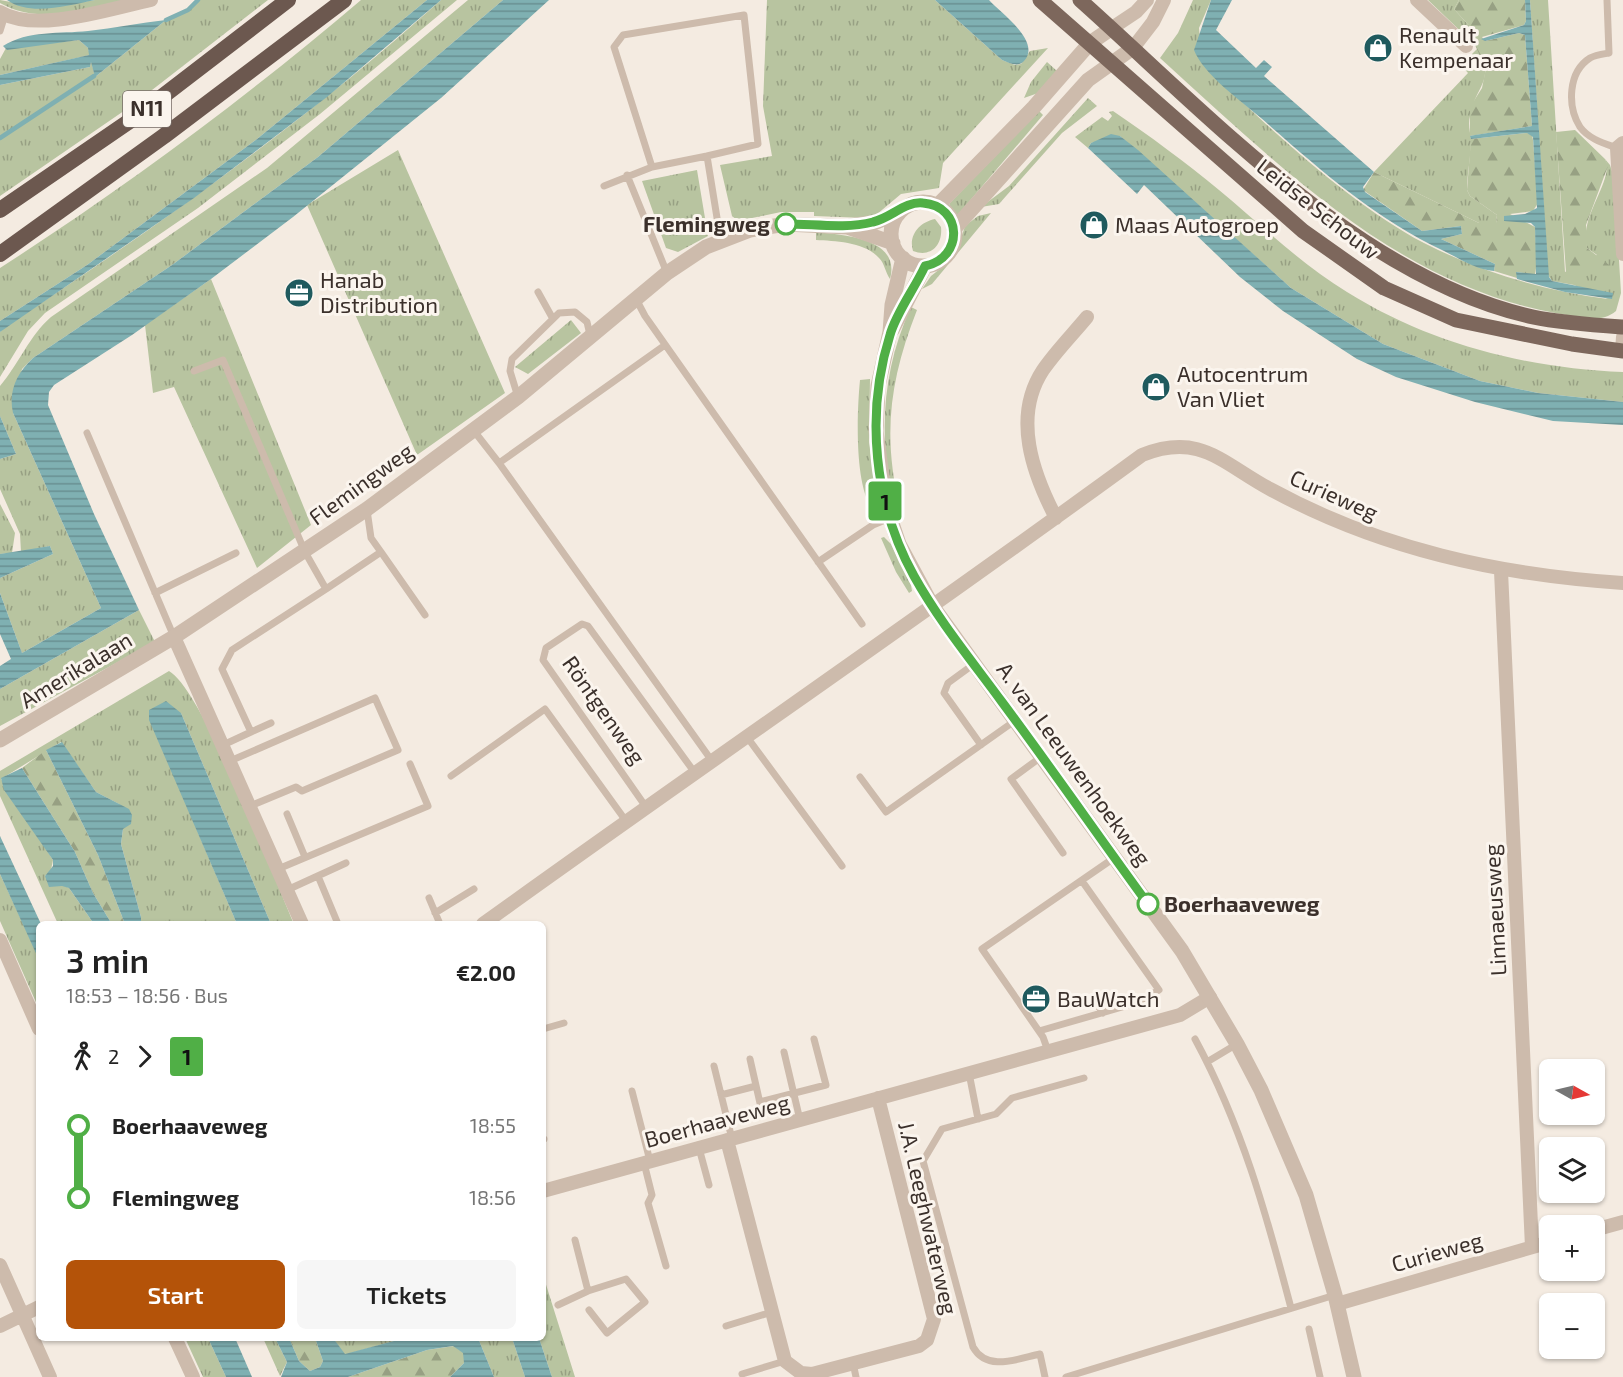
<!DOCTYPE html>
<html lang="en">
<head>
<meta charset="utf-8">
<style>
	:root { --surface:#fff; --page:#f6f6f6; --text:#222; --muted:#767676; --accent:#b45309 }
	body { margin:0; font-family:"Exo 2",sans-serif; background:var(--page); color:var(--text); height:100vh; display:flex; flex-direction:column; font-size:22px; white-space:nowrap }
	* { box-sizing:border-box; margin:0 }
	p { font-size:20px; color:var(--muted) }
	.icon { flex:none; width:33px; height:33px; fill:none; stroke:currentColor; stroke-width:2; stroke-linecap:round; stroke-linejoin:round }
	.map { position:relative; flex:1; overflow:hidden }
	.panel { position:absolute; left:36px; top:921px; width:510px; height:420px; display:flex; flex-direction:column; background:var(--surface); border-radius:9px; box-shadow:0 2px 4px #0004 }
	.panel>* { flex:none }
	.badge { padding:0 12px; border-radius:4px; font-size:21px; line-height:39px }
	.needle { width:39px; rotate:98deg }
	.buttons { position:absolute; left:1539px; top:1059px; display:grid; gap:12px }
	.buttons a { display:grid; place-items:center; width:66px; height:66px; border-radius:9px; background:var(--surface); box-shadow:0 2px 4px #0004; font-size:30px }
	.map>.badge { position:absolute; translate:-50% -50%; box-shadow:0 0 0 3px #fff }
	.legs { display:flex; align-items:center; gap:9px; height:66px; padding:0 30px; font-size:20px }
	.legs p { margin-inline-start:auto }
	.summary { display:flex; align-items:center; justify-content:space-between; height:102px; padding:0 30px }
	h1 { font-size:33px; font-weight:600; line-height:45px }
	.action { display:flex; gap:12px; margin-top:auto; padding:12px 30px }
	.action a { flex:1; height:69px; border-radius:9px; background:var(--accent); color:#fff; font-size:24px; font-weight:600; line-height:69px; text-align:center }
	.action a+a { background:var(--page); color:var(--text) }
	ul { padding:0 30px; list-style:none }
	li { display:flex; align-items:center; gap:21px; height:72px; font-size:22px }
	li i { display:grid; place-items:center; width:9px; height:100%; margin:0 8px; background:currentColor }
	li i::after { content:''; width:15px; height:15px; margin:-8px; border:4px solid; border-radius:50%; background:var(--surface) }
	li p { margin-inline-start:auto }
	li:first-child i { background:linear-gradient(#0000 50%,currentColor 0) }
	li:last-child i { background:linear-gradient(currentColor 50%,#0000 0) }
	.map>svg:first-child { display:block }
	.grass { fill:url(#grass-tufts) }
	.forest { fill:url(#forest-firs) }
	.water { fill:url(#water-rules) }
	.lines { fill:none; stroke-linecap:round; stroke-linejoin:round }
	.stream { stroke:#7fb0b2; stroke-width:4.5 }
	.service { stroke:#cdbbac; stroke-width:7 }
	.minor { stroke:#cdbbac; stroke-width:14 }
	.tertiary { stroke:#cdbbac; stroke-width:15 }
	.primary { stroke:#7d675c; stroke-width:15 }
	.trunk { stroke:#6c584f; stroke-width:16 }
	.line-1-casing { stroke:#fff; stroke-width:14 }
	.line-1 { stroke:#50af46; stroke-width:9 }
	.stop-1-dot { fill:#fff; stroke:#50af46; stroke-width:3 }
	.labels { text-anchor:middle; stroke-width:6; stroke-linejoin:round; paint-order:stroke }
	.shield { fill:#fbf5ee; stroke:#756b66; stroke-width:1.5 }
	.shield-label { font-size:21px; font-weight:bold; fill:#3b302b }
	.poi-label { font-size:22px; fill:#3b302b; stroke:#fbf5ee; text-anchor:start }
	.street-label { font-size:22px; fill:#3b302b; stroke:#fbf5ee }
	.stop-label { font-size:22px; font-weight:bold; fill:#3b302b; stroke:#fbf5ee; text-anchor:end }
</style>
</head>
<body>
<div class="map">
<svg width="1623" height="1377" viewBox="0 0 1623 1377">
	<defs>
		<pattern id="grass-tufts" width="24" height="20" patternUnits="userSpaceOnUse" patternTransform="scale(1.5)"><rect width="24" height="20" fill="#b8c4a0"/><path d="M3 7l-1-3M5 7V3M7 7l1-3M15 17l-1-3M17 17v-4M19 17l1-3" fill="none" stroke="#97a083"/></pattern>
		<pattern id="forest-firs" width="22" height="20" patternUnits="userSpaceOnUse" patternTransform="scale(1.5)"><rect width="22" height="20" fill="#b8c4a0"/><path d="M5 1l3.5 6h-7zM16 11l3.5 6h-7z" fill="#97a083"/></pattern>
		<pattern id="water-rules" width="6" height="5" patternUnits="userSpaceOnUse" patternTransform="scale(1.5)"><rect width="6" height="5" fill="#7fb0b2"/><path d="M0 2.5h6" fill="none" stroke="#699091"/></pattern>
	</defs>
	<rect width="100%" height="100%" fill="#f4ebe1"/>
	<!-- grass -->
	<path class="grass" d="M0,0L43,8L95,0H131C89,8 40,26 0,3Z
		M198,0H268L134,104L0,196V85L90,67L91,60L95,77L166,20L188,10Z
		M361,0H427L257,139L87,265L0,321V268C126,187 247,97 361,0Z
		M441,0H457L320,114L198,208L45,313L28,331L0,377V332L5,327C157,227 305,122 441,0Z
		M468,0H503L318,157L172,265L33,358L22,369L13,413L101,608L22,653L0,593V578L53,554L50,546L21,552L20,534L0,489V459L16,454L0,416V386C19,364 29,336 51,317L267,168Z
		M767,0H935L1002,60L1015,65L1021,64L1030,51L1048,48L943,163L939,188L901,194L876,215L866,218L814,216V212H781L738,221L732,216L720,165L772,156L763,106Z
		M1193,0H1211L1199,28L1202,63C1263,123 1348,203 1424,243C1481,272 1544,291 1608,299L1574,285L1552,281L1548,275L1530,0H1548L1565,272L1597,255L1587,248C1578,217 1615,180 1605,159L1610,165L1614,178L1621,293L1616,311C1600,325 1575,316 1555,313C1394,283 1276,163 1160,58L1178,33Z
		M1428,0H1459L1454,9L1473,30L1475,45Z
		M79,40L88,48L90,55L0,75V59L6,48Z
		M1478,48C1496,81 1475,86 1470,116C1468,124 1470,132 1471,139C1471,157 1467,173 1467,190L1470,196L1497,215L1496,223H1479L1374,172L1468,73L1461,65Z
		M1047,62L1057,71L1041,92L1024,98L1031,82Z
		M1088,98L1097,106L1062,133L999,204L981,207L1009,186Z
		M1039,111L1043,115L956,217L949,204Z
		M1113,111C1150,136 1185,162 1219,190C1260,224 1301,264 1347,292C1430,344 1526,368 1623,372V402L1538,393L1480,381L1383,344L1291,288L1120,136L1091,143L1088,148L1075,137L1102,117L1108,121L1112,116L1109,112Z
		M398,150L505,393L417,455L307,205Z
		M697,170L708,236L678,252L666,248L642,181Z
		M991,213L932,284L922,289L931,276L955,257L965,226L978,216Z
		M935,219L941,227C943,245 931,258 913,251C908,235 920,222 935,219Z
		M816,232C844,235 901,238 890,279C885,272 885,264 879,258C865,242 835,241 816,240Z
		M211,279L311,525L257,568L174,387L153,393L145,325Z
		M911,307L917,310C890,379 882,435 900,508L895,509C878,441 881,372 911,307Z
		M571,320L581,333L528,374L515,367Z
		M870,379L869,440L877,500L872,509C854,483 857,411 860,380Z
		M0,504L15,533L12,553L0,554Z
		M884,537L891,544L911,585L912,591L909,593L896,572L881,538Z
		M139,610L155,642L0,726V689Z
		M169,671C203,690 274,878 294,924H271L181,713L196,828L237,924H141V917L121,844L123,829L119,804L96,792L61,742L1,779L53,860L51,870L45,876L69,888L94,924H58L0,796V771Z
		M0,874L39,958V1009L0,921Z
		M543,1275L575,1377H552L539,1338H543Z
		M185,1338H208L226,1377H203Z
		M263,1338H275L287,1362L280,1376Z
		M333,1338H405L344,1355Z
		M478,1338H512L525,1377H494Z"/>
	<!-- forest -->
	<path class="forest" d="M1459,0H1525L1526,21L1524,25L1482,37L1485,41L1519,33L1525,35L1532,126L1470,136V107L1482,88L1486,68L1475,45L1473,30L1454,9Z
		M1575,130L1605,159L1608,166L1586,225L1587,248L1613,268L1566,272L1556,132Z
		M1527,133L1532,134L1533,140L1538,203L1533,211L1510,214L1535,227L1537,261L1535,275L1517,272V278L1494,271L1495,264L1441,239L1462,234L1461,226L1422,231L1363,190L1374,172L1479,223H1496L1497,215L1470,196L1467,190L1471,139Z
		M46,750L98,855L125,924H108L110,921L93,893L75,852L22,768Z
		M289,1338H315L323,1361L320,1367L310,1371L299,1361Z
		M454,1346L464,1353V1363L450,1377H348L427,1350Z"/>
	<!-- water -->
	<path class="water" d="M7,0H95C69,5 31,17 7,0Z
		M427,0H441L327,97L194,198L0,332V321L87,265L257,139Z
		M503,0H549L441,98L293,217L211,279L132,335L54,385L49,392L48,405L94,514L139,610L0,689V666L11,659L0,634V593L22,653L101,608L13,413C8,391 17,373 33,358L172,265L318,157Z
		M935,0H989C1001,13 1042,42 1024,61C1017,68 1010,63 1002,60Z
		M1211,0H1232L1216,30L1256,68L1264,60L1272,67L1264,76L1374,172L1363,187L1365,192L1422,231L1461,226L1462,234L1441,239L1495,264L1494,271C1477,270 1460,259 1444,251C1374,218 1318,168 1261,118C1241,101 1203,74 1194,50Z
		M1525,0H1530L1549,277L1552,281L1613,293L1612,299L1565,292L1517,279L1516,272L1536,274L1535,227L1531,223L1504,221V216L1525,214L1537,208L1533,137L1527,133L1471,139L1470,136L1475,135L1532,126L1525,35L1519,33L1485,41L1481,39L1524,25L1526,21Z
		M166,20L95,77L91,62L90,67L0,85V75L89,55L88,48L79,40L7,50L3,46C28,30 60,34 88,31C114,28 140,23 166,20Z
		M1111,134L1120,136L1138,150L1291,288L1383,344L1480,381L1538,393L1623,402V425L1553,421L1475,402L1396,377L1357,359L1283,311L1240,277L1144,185L1137,194L1088,148L1091,143Z
		M0,416L16,454L0,459Z
		M50,546L53,554L0,578V554Z
		M166,701L181,713L271,924H237L149,720V710Z
		M62,742L96,792L129,809L132,815L131,824L123,829L121,844L141,917V924H125L98,855L46,750Z
		M22,768L75,852L93,893L110,921L108,924H94L69,888L62,886L49,887L45,876L53,866V860L4,790L1,778Z
		M0,836L41,924H39V960L0,874Z
		M208,1338H235L252,1377H226Z
		M275,1338H289L299,1361L310,1371L320,1367L323,1361L315,1338H333L345,1354L405,1338H478L494,1377H450L464,1363L463,1353L453,1346L427,1350L348,1377H281L287,1362Z
		M512,1338H539L552,1377H525Z"/>
	<g class="lines">
		<!-- stream -->
		<path class="stream" d="M166,20L188,10L198,0
			M0,138L94,76"/>
		<!-- service -->
		<path class="service" d="M1607,0L1609,53C1603,54 1595,55 1590,58C1568,72 1567,106 1580,127C1589,139 1603,143 1617,148
			M0,31L5,15
			M652,167L614,47L623,35L744,15L758,144L707,156L718,224L724,239
			M627,175L667,273
			M604,186L652,167L707,156
			M538,292L553,319
			M636,299L645,316L862,624
			M194,371L223,360L305,552L326,589L232,650L222,669L251,732L223,745
			M518,397L510,371L512,359L559,313L575,312L587,322L590,335
			M474,431L499,463L665,345
			M87,433L174,637
			M499,463L712,761
			M381,552L425,615
			M818,562L873,525L890,518
			M326,589L381,552L371,538L367,510
			M155,593L236,553
			M974,664L948,683L944,693L981,745
			M251,732L271,723
			M747,737L842,866
			M1041,757L1011,779L1063,853
			M230,761L375,698L398,750L302,791L296,787L250,806
			M451,776L545,709L626,821
			M860,777L886,812L1016,720
			M646,807L543,660L546,648L582,624L588,626L695,773
			M287,814L305,857
			M278,869L428,806L410,764
			M318,876L338,924
			M287,890L346,863
			M429,898L440,924
			M435,913L474,889
			M1093,999L1103,1013
			M543,1029L564,1023
			M1039,1031L1136,1003L1159,990L1082,881
			M1195,1039C1242,1126 1266,1213 1291,1308
			M1048,1051L1043,1037L982,949L1114,858
			M784,1052L800,1120
			M750,1059L762,1112
			M1207,1062L1237,1044
			M714,1066L732,1139
			M969,1073L978,1119
			M632,1091L650,1161
			M721,1095L756,1086
			M760,1102L826,1085L814,1039
			M543,1139H544
			M699,1148L709,1185
			M644,1163L652,1195L648,1203L666,1266
			M588,1291L626,1279L645,1302L607,1333L589,1310
			M558,1305L588,1291L575,1240
			M726,1326L772,1312
			M1309,1329L1320,1377
			M853,1363L856,1377
			M742,1374L785,1361
			M1045,1377L1040,1354C1017,1359 987,1372 973,1347L923,1161L942,1129L996,1114L1012,1098L1084,1078
			M1066,1377L1335,1295"/>
		<!-- minor -->
		<path class="minor" d="M1417,0L1466,46
			M0,12C36,34 112,8 151,0
			M1112,28L1136,12L1147,0
			M1133,48L1153,22L1164,0
			M1623,143L1617,148L1623,254
			M1622,351L1623,337
			M1056,518C1033,474 1012,417 1043,370C1056,351 1073,334 1087,317
			M1501,571L1532,1247
			M174,637L302,924
			M483,924C702,766 925,614 1142,455C1200,432 1222,463 1270,489C1380,549 1499,575 1623,583
			M0,940L39,1029
			M727,1140L785,1361L801,1373L812,1374L919,1346L927,1340L934,1319L878,1098
			M543,1191L1180,1015L1210,997
			M1594,1230L1623,1222
			M0,1265L50,1377
			M1337,1304L1550,1242
			M0,1326L39,1307
			M175,1338L193,1377"/>
		<!-- tertiary -->
		<path class="tertiary" d="M891 234a32 32 0 1 1 64 0a32 32 0 1 1-64 0Z
			M937,206L1034,107L1090,43L1112,28
			M850,226L876,222L898,213
			M954,229L1088,80L1133,48
			M903,258L892,305L890,332L878,386L876,431L886,506L899,544L933,607L1182,951L1237,1044L1261,1090L1306,1195L1335,1295L1354,1377
			M892,330L925,266
			M0,740L174,637L367,509L518,397L667,273L706,247L750,230L786,224L847,227L893,243"/>
		<!-- primary -->
		<path class="primary" d="M1040,0L1303,231L1384,288L1456,320L1572,344L1623,351
			M1080,0C1208,114 1360,279 1533,317C1562,323 1593,325 1623,327"/>
		<!-- trunk -->
		<path class="trunk" d="M0,210L137,116L288,0
			M0,254L164,136L344,0"/>
	</g>
	<g class="lines">
		<!-- line-1 casing -->
		<g class="line-1-casing">
			<path id="line-1" d="M786,224C815,224 845,229 873,222C891,218 905,201 923,203C963,206 964,258 925,266C915,288 896,313 890,335C865,414 874,504 914,576C939,621 972,661 1002,702C1052,769 1099,837 1148,904"/>
		</g>
		<!-- line-1 -->
		<use href="#line-1" class="line-1"/>
	</g>
	<!-- icons -->
	<defs>
		<g id="shop-disc" transform="scale(1.5)"><circle r="9.5" fill="#1f5a5e" stroke="#fbf5ee"/><path d="M-5-2.5h2.3a2.7 3.5 0 0 1 5.4 0H5L5.5 6h-11ZM-1.5-2.5h3a1.5 2.3 0 0 0-3 0Z" fill="#fff"/></g>
		<g id="office-disc" transform="scale(1.5)"><circle r="9.5" fill="#1f5a5e" stroke="#fbf5ee"/><path d="M-6-3h4V-5.5h4V-3h4V5H-6ZM-1-4.5V-3h2v-1.5ZM-6 0V1H6V0Z" fill="#fff"/></g>
	</defs>
	<g fill-rule="evenodd">
		<use href="#shop-disc" x="1378" y="48"/>
		<use href="#shop-disc" x="1094" y="225"/>
		<use href="#office-disc" x="299" y="293"/>
		<use href="#shop-disc" x="1156" y="387"/>
		<use href="#office-disc" x="1036" y="999"/>
	</g>
	<!-- markers -->
	<g class="stop-1-dot">
		<circle cx="786" cy="224" r="10"/>
		<circle cx="1148" cy="904" r="10"/>
	</g>
	<g class="labels">
		<!-- shield labels -->
		<rect class="shield" x="123" y="91" width="48" height="36" rx="4.5"/>
		<g class="shield-label">
			<text x="147" y="116">N11</text>
		</g>
		<!-- poi labels -->
		<g class="poi-label">
			<text x="1399" y="43">Renault<tspan x="1399" dy="25">Kempenaar</tspan></text>
			<text x="1115" y="233">Maas Autogroep</text>
			<text x="320" y="288">Hanab<tspan x="320" dy="25">Distribution</tspan></text>
			<text x="1177" y="382">Autocentrum<tspan x="1177" dy="25">Van Vliet</tspan></text>
			<text x="1057" y="1007">BauWatch</text>
		</g>
		<!-- street labels -->
		<g class="street-label">
			<text transform="translate(1318 209) rotate(38)" y="8">Leidse Schouw</text>
			<text transform="translate(361 484) rotate(-36)" y="8">Flemingweg</text>
			<text transform="translate(1334 495) rotate(24)" y="8">Curieweg</text>
			<text transform="translate(76 670) rotate(-31)" y="8">Amerikalaan</text>
			<text transform="translate(604 710) rotate(55)" y="8">Röntgenweg</text>
			<text transform="translate(1074 764) rotate(54)" y="8">A. van Leeuwenhoekweg</text>
			<text transform="translate(1495 910) rotate(-93)" y="8">Linnaeusweg</text>
			<text transform="translate(717 1121) rotate(-15)" y="8">Boerhaaveweg</text>
			<text transform="translate(928 1218) rotate(77)" y="8">J.A. Leeghwaterweg</text>
			<text transform="translate(1437 1252) rotate(-16)" y="8">Curieweg</text>
		</g>
		<!-- stop labels -->
		<g class="stop-label">
			<text x="770" y="232">Flemingweg</text>
			<text x="1164" y="912" text-anchor="start">Boerhaaveweg</text>
		</g>
	</g>
</svg>
<div class="buttons">
<a><svg class="needle" viewBox="-14 -14 28 28"><path d="M0-13l5 13h-10z" fill="#e53935"/><path d="M0 13l5-13h-10z" fill="#767676"/></svg></a>
<a><svg class="icon" aria-label="layers" viewBox="0 0 24 24"><path d="M12 4l9 5-9 5-9-5zM3 14l9 5 9-5"/></svg></a>
<a>+</a>
<a>−</a>
</div>
<b class="badge" style="left:885px;top:501px;background:#50af46;color:#111">1</b>
<section class="panel">
<div class="summary"><div><h1>3 min</h1><p>18:53 – 18:56 · Bus</p></div><b>€2.00</b></div>
<div class="legs"><svg class="icon" aria-label="walk" viewBox="0 0 24 24"><circle cx="13" cy="4" r="2"/><path d="M13 8l-2 6 4 7M11 14l-3 7M7 12l3-4h3l4 4"/></svg>2<svg class="icon" aria-label="forward" viewBox="0 0 24 24"><path d="M9 5l7 7-7 7"/></svg><b class="badge" style="background:#50af46;color:#111">1</b></div>
<ul>
<li><i style="color:#50af46"></i><b>Boerhaaveweg</b><p>18:55</p></li>
<li><i style="color:#50af46"></i><b>Flemingweg</b><p>18:56</p></li>
</ul>
<div class="action"><a>Start</a><a>Tickets</a></div>
</section>
</div>
</body>
</html>
